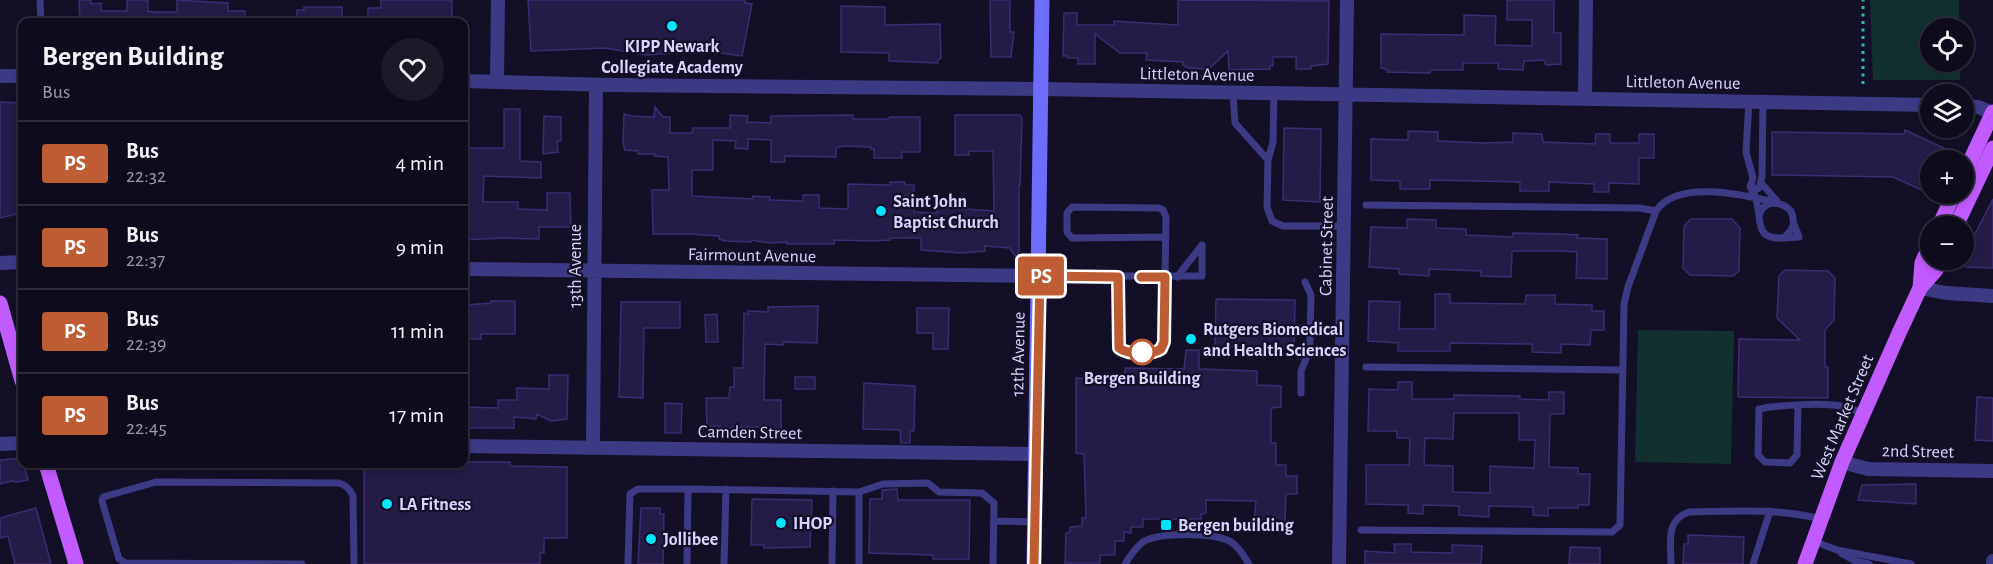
<!DOCTYPE html>
<html lang="en">
<head>
<meta charset="utf-8">
<style>
	:root { --surface:#0e0b1c; --page:#1c1929; --text:#f1f3f6; --muted:#9b9ba3; --line:#2e2b3b }
	body { margin:0; font-family:"Alegreya Sans",sans-serif; background:var(--page); color:var(--text); height:100vh; display:flex; flex-direction:column; font-size:22px; white-space:nowrap }
	* { box-sizing:border-box; margin:0 }
	p { font-size:20px; color:var(--muted) }
	.icon { flex:none; width:33px; height:33px; fill:none; stroke:currentColor; stroke-width:2; stroke-linecap:round; stroke-linejoin:round }
	.map { position:relative; flex:1; overflow:hidden }
	.drawer { position:absolute; left:18px; top:18px; width:450px; height:450px; display:flex; flex-direction:column; background:var(--surface); border-radius:12px; box-shadow:0 3px 9px #0003,0 0 0 2px var(--line) }
	.drawer>* { flex:none }
	.badge { padding:0 12px; border-radius:4px; font-size:21px; line-height:39px }
	.fabs { position:absolute; left:1920px; top:18px; display:grid; gap:12px }
	.fabs a { display:grid; place-items:center; width:54px; height:54px; border-radius:50%; background:var(--surface); box-shadow:0 3px 9px #0003,0 0 0 2px var(--line); font-size:30px }
	.map>.badge { position:absolute; translate:-50% -50%; box-shadow:0 0 0 3px #fff }
	.round { display:grid; place-items:center; flex:none; width:63px; height:63px; border-radius:32px; background:var(--page) }
	.headline { display:flex; align-items:center; justify-content:space-between; height:102px; padding:0 24px }
	h1 { font-size:28px; font-weight:700; line-height:45px }
	ul { padding:0; list-style:none }
	li { display:flex; align-items:center; gap:18px; height:84px; padding:0 24px; border-top:2px solid var(--line) }
	li div { flex:1 }
	li b { display:block; font-size:22px }
	li em { font-style:normal }
	li .badge { min-width:66px; font-weight:700; text-align:center }
	.map>svg:first-child { display:block }
	.green { fill:#12302f }
	.building { fill:#241b47; stroke:#3b2d73; stroke-width:1.5; fill-rule:evenodd }
	.lines { fill:none; stroke-linecap:round; stroke-linejoin:round }
	.path { stroke:#2fb8b0; stroke-width:3; stroke-dasharray:3 4.5; stroke-linecap:butt }
	.lane { stroke:#3d3a85; stroke-width:7 }
	.street { stroke:#3d3a85; stroke-width:14 }
	.secondary { stroke:#6f6bff; stroke-width:15 }
	.primary { stroke:#c25bff; stroke-width:15 }
	.line-casing { stroke:#fff; stroke-width:14 }
	.line { stroke:#be5c33; stroke-width:9 }
	.poi-dot { fill:#00e5ff; stroke:#130f26; stroke-width:2 }
	.stop-dot { fill:#fff; stroke:#be5c33; stroke-width:3 }
	.labels { text-anchor:middle; stroke-width:4.5; stroke-linejoin:round; paint-order:stroke }
	.poi-label { font-size:18px; font-weight:bold; fill:#d9d4ff; stroke:#130f26; text-anchor:start }
	.street-label { font-size:18px; fill:#d9d4ff; stroke:#130f26 }
	.stop-label { font-size:18px; font-weight:bold; fill:#d9d4ff; stroke:#130f26 }
</style>
</head>
<body>
<div class="map">
<svg width="1993" height="564" viewBox="0 0 1993 564">
	<rect width="100%" height="100%" fill="#130f26"/>
	<!-- green -->
	<path class="green" d="M1870,0H1959V28H1930V62H1960V80H1873Z
		M1638,330L1734,331L1731,464L1635,462Z"/>
	<!-- building -->
	<path class="building" d="M79,0H91V4L101,3V11H127V0H148V11L154,12H177V0L228,3V11H245V22H80Z
		M381,0H452V22H368V8H381Z
		M528,0H745V3L752,4L742,56L704,51L646,55L605,48L531,51Z
		M990,0H1010V32H1014L1011,57H991Z
		M1178,0L1329,1L1328,64L1311,66V69H1296V57H1273V66H1270V69L1229,70L1228,51L1209,69L1188,68L1183,65V62L1146,60L1147,53H1120L1095,34V64H1078V58H1067V56H1063L1064,13H1077V25H1114V21L1178,25Z
		M1507,0H1554V33H1561V64L1546,65L1544,60L1524,61L1523,70L1498,69V63H1463V70H1430V73L1387,72L1388,70L1381,68V34L1464,35V15L1496,16L1495,45L1532,46V20H1507Z
		M841,6L885,7V25L940,24L941,58L938,60V63L889,61V53L841,52Z
		M304,7H342V22H297V10H304Z
		M0,102L22,103V209L17,211V214L0,218Z
		M655,107L663,117H670V133H692L693,128H730V115L748,116L747,122L771,123V116L853,115V119H888L890,117H920V152H902V158H874V149H871V147L843,146L836,148V157L785,156V162H771V140L748,139V149L735,148L736,141L713,140V170H692V196L753,199V196L770,197V200L803,201V195H819V208L848,209V184L890,185V182H905V185H914V212L937,213V207L994,211L993,151H969V155H955V115H1019L1022,118L1020,185H1019V262L1010,248L985,246V251L961,253L921,250V238H890V240L874,241L834,240V244H787V242L769,243L751,240V242L725,241L719,239V236L689,234H653L652,190H669L668,157L654,156V154H638V151L625,150L623,143L624,114L631,116L654,117Z
		M504,109H520V161L541,162V178L484,176L483,202H518V209L547,210V193H570L571,227H539V239L503,238L464,240V148H504Z
		M544,116L561,117V141H557L558,152L543,154Z
		M1284,128L1321,129L1320,202L1283,200Z
		M1905,130L1946,149L1941,160H1930V183L1926,192L1893,177L1772,175V132L1904,134Z
		M1408,131L1438,132V141L1484,143L1513,142V133L1542,134L1543,142L1595,144L1596,134H1610V143H1639V134H1654V158H1639V184L1609,183V192H1594V184L1549,182V191H1520V182L1430,180V189H1400V181L1371,180V139L1408,140Z
		M1993,199V268L1966,267L1961,261Z
		M1407,219L1436,220V228L1466,229V235L1512,237L1513,233L1563,234L1578,235L1577,238L1607,239V279L1576,278L1577,252L1563,251H1512L1511,277L1481,276V271L1429,269V276L1399,274V269L1369,267L1371,227L1407,228Z
		M1691,219H1732L1740,228L1739,271L1733,276L1690,275L1683,268L1684,226Z
		M1785,270L1828,271L1835,278L1834,320L1825,330V367H1828V398L1738,397L1739,339L1800,340L1777,318L1779,276Z
		M1435,294H1450V303L1525,304L1526,295H1555V304L1592,305V311H1604V330H1591L1590,345L1561,344V353L1532,352V344L1450,343V351H1398V343L1368,341L1369,301L1400,302L1399,329H1435Z
		M1216,299L1295,300L1294,349L1215,347Z
		M491,301H515V334H481V339H464L466,305L491,303Z
		M621,302H680V328H644L643,398L619,397Z
		M818,306L817,343L783,342V345L765,344L764,400H781V438L772,432L765,431V427H732V430H720V426H707L706,398H729L730,387H734V368H743L744,313L748,314V311L768,312V307Z
		M917,308H949L948,349H933V333H917Z
		M717,314L718,342H706L705,315Z
		M1186,350H1199V369L1257,371V385L1281,386V407L1271,408V443H1276V465H1286V476H1297V494H1286L1285,522L1254,521L1256,501L1206,500V513L1201,514V519H1143V527H1131V533L1124,532V541H1115V555H1100V563H1065L1066,533L1070,532V527L1082,526V518H1086L1084,454L1076,453V378L1125,379V368L1184,369Z
		M549,375H568L567,419L551,421L537,414L536,419L514,417V428H464V407L498,408V400H517V388L549,389Z
		M795,377H815V389H795Z
		M1398,382H1412V399H1454V395L1520,396V399L1549,400V392H1564V414H1550L1549,467L1578,468V474H1590L1589,505H1578V508H1548V516L1533,515V507L1489,506V517L1459,515V506L1423,505V514L1408,513V505L1366,504V465H1409L1410,438H1397V431H1368L1369,389L1398,390ZM1454,413H1519V440H1535L1534,468L1490,466V493L1453,492V466L1424,465L1425,438L1453,439Z
		M864,383L915,386L914,431L910,432V443H901L900,430L863,429Z
		M1977,397L1993,398V441L1975,440Z
		M665,403L682,404L681,433H665Z
		M22,458L28,480L17,482L11,481L0,484V460Z
		M464,462H510V466L567,467V538H544V553H540V564H364V464H464Z
		M1916,484V504L1858,500L1862,485Z
		M897,489L898,500H970L969,559H933V555L869,553L870,499H882V490Z
		M752,499L812,500L810,547L764,548V545H751Z
		M36,508L51,564H15L8,536L0,538V518Z
		M641,508H660V514H664L663,564H638Z
		M1688,535L1744,537L1743,564H1683L1684,544H1688Z
		M1394,544H1411V552L1452,553V545L1482,546L1481,564H1365V551L1395,553Z
		M1570,547L1600,548V564H1569Z"/>
	<g class="lines">
		<!-- path -->
		<path class="path" d="M1863,84V0"/>
		<!-- lane -->
		<path class="lane" d="M40,0L41,22
			M1233,93L1235,123L1268,160L1267,207L1272,221L1283,226H1344
			M1749,101L1746,152L1753,178L1750,187
			M1268,160L1273,142L1274,93
			M1762,184L1777,201
			M1752,186C1755,195 1758,205 1759,215C1760,232 1764,239 1783,238C1793,231 1796,223 1791,211C1781,201 1764,199 1759,216
			M1752,191L1759,188L1762,177L1763,101
			M1366,205L1639,208L1656,211
			M1783,238L1799,237L1794,224
			M1040,276H1202V245
			M1118,277L1119,348L1126,352H1157L1162,347L1164,342L1166,217L1163,210L1159,208L1072,207L1067,213V232L1072,238L1166,237
			M1177,277L1202,245
			M1366,367L1623,370
			M1301,393V371L1306,359L1310,341L1311,295L1305,282
			M1798,406L1797,455L1790,463L1765,462L1758,455L1759,409C1778,405 1827,402 1845,407C1851,408 1857,411 1863,414
			M994,521L1034,522
			M1361,530L1612,532L1620,525L1624,304L1628,287L1656,211C1677,179 1744,195 1775,202
			M1813,541L1837,550L1911,564
			M1841,553L1855,561L1869,564
			M302,564L126,563L119,559L102,501L103,497L156,482L339,483C346,485 350,489 353,496L354,564
			M628,564L630,494L638,489H688
			M687,564L688,489L859,492
			M724,564L726,489
			M832,564L833,491
			M859,564V492L883,484L928,483L939,492L982,493L994,503L993,564
			M1125,564C1130,556 1135,548 1143,542C1159,532 1214,532 1231,542C1239,547 1244,556 1249,564
			M1671,564C1671,543 1665,520 1689,512C1733,511 1778,508 1821,519
			M1753,564L1770,511"/>
		<!-- street -->
		<path class="street" d="M0,76H22
			M464,81L610,85L1041,89L1930,105
			M497,82L498,0
			M1585,98L1586,0
			M1964,106L1978,107L1993,113
			M0,263L22,262
			M464,269L1040,276
			M1920,288L1946,293L1993,296
			M0,444L22,443
			M464,446L1035,454
			M593,447L596,85
			M1842,462L1868,469L1993,471
			M1339,564L1347,0
			M1993,564V561"/>
		<!-- secondary -->
		<path class="secondary" d="M1034,564L1042,0"/>
		<!-- primary -->
		<path class="primary" d="M1964,174L1993,112
			M1939,226L1954,194
			M1956,226L1993,148
			M1920,288L1922,263L1930,244
			M0,303L22,381
			M46,464L76,564
			M1805,564L1842,462L1899,333L1920,288L1936,270L1941,260"/>
	</g>
	<g class="lines">
		<!-- line casing -->
		<g class="line-casing">
			<path id="line" d="M1034,564L1040,276L1118,277L1119,348C1128,355 1152,355 1161,349L1164,342L1165,277H1141"/>
		</g>
		<!-- line -->
		<use href="#line" class="line"/>
	</g>
	<!-- markers -->
	<g class="poi-dot">
		<circle cx="672" cy="26" r="6"/>
		<circle cx="881" cy="211" r="6"/>
		<circle cx="1191" cy="339" r="6"/>
		<circle cx="387" cy="504" r="6"/>
		<circle cx="781" cy="523" r="6"/>
		<rect x="1160" y="519" width="12" height="12" rx="3"/>
		<circle cx="651" cy="539" r="6"/>
	</g>
	<circle class="stop-dot" cx="1142" cy="352" r="12"/>
	<g class="labels">
		<!-- poi labels -->
		<g class="poi-label">
			<text x="672" y="52" text-anchor="middle">KIPP Newark<tspan x="672" dy="21">Collegiate Academy</tspan></text>
			<text x="893" y="207">Saint John<tspan x="893" dy="21">Baptist Church</tspan></text>
			<text x="1203" y="335">Rutgers Biomedical<tspan x="1203" dy="21">and Health Sciences</tspan></text>
			<text x="399" y="510">LA Fitness</text>
			<text x="793" y="529">IHOP</text>
			<text x="1178" y="531">Bergen building</text>
			<text x="663" y="545">Jollibee</text>
		</g>
		<!-- street labels -->
		<g class="street-label">
			<text transform="translate(1197 74) rotate(1)" y="6">Littleton Avenue</text>
			<text transform="translate(1683 82) rotate(1)" y="6">Littleton Avenue</text>
			<text transform="translate(1326 246) rotate(-89)" y="6">Cabinet Street</text>
			<text transform="translate(752 255) rotate(1)" y="6">Fairmount Avenue</text>
			<text transform="translate(575 266) rotate(-90)" y="6">13th Avenue</text>
			<text transform="translate(1018 354) rotate(-89)" y="6">12th Avenue</text>
			<text transform="translate(1842 417) rotate(-67)" y="6">West Market Street</text>
			<text transform="translate(750 432) rotate(1)" y="6">Camden Street</text>
			<text transform="translate(1918 451) rotate(1)" y="6">2nd Street</text>
		</g>
		<!-- stop labels -->
		<g class="stop-label">
			<text x="1142" y="384">Bergen Building</text>
		</g>
	</g>
</svg>
<div class="fabs">
<a><svg class="icon" aria-label="locate" viewBox="0 0 24 24"><circle cx="12" cy="12" r="6"/><path d="M12 2v4M12 18v4M2 12h4M18 12h4"/></svg></a>
<a><svg class="icon" aria-label="layers" viewBox="0 0 24 24"><path d="M12 4l9 5-9 5-9-5zM3 14l9 5 9-5"/></svg></a>
<a>+</a>
<a>−</a>
</div>
<b class="badge" style="left:1041px;top:276px;background:#be5c33;color:#fff">PS</b>
<section class="drawer">
<div class="headline"><div><h1>Bergen Building</h1><p>Bus</p></div><a class="round"><svg class="icon" aria-label="heart" viewBox="0 0 24 24"><path d="M12 20l-8-8c-3-5 5-10 8-4 3-6 11-1 8 4z"/></svg></a></div>
<ul>
<li><span class="badge" style="background:#be5c33;color:#fff">PS</span><div><b>Bus</b><p>22:32</p></div><em>4 min</em></li>
<li><span class="badge" style="background:#be5c33;color:#fff">PS</span><div><b>Bus</b><p>22:37</p></div><em>9 min</em></li>
<li><span class="badge" style="background:#be5c33;color:#fff">PS</span><div><b>Bus</b><p>22:39</p></div><em>11 min</em></li>
<li><span class="badge" style="background:#be5c33;color:#fff">PS</span><div><b>Bus</b><p>22:45</p></div><em>17 min</em></li>
</ul>
</section>
</div>
</body>
</html>
